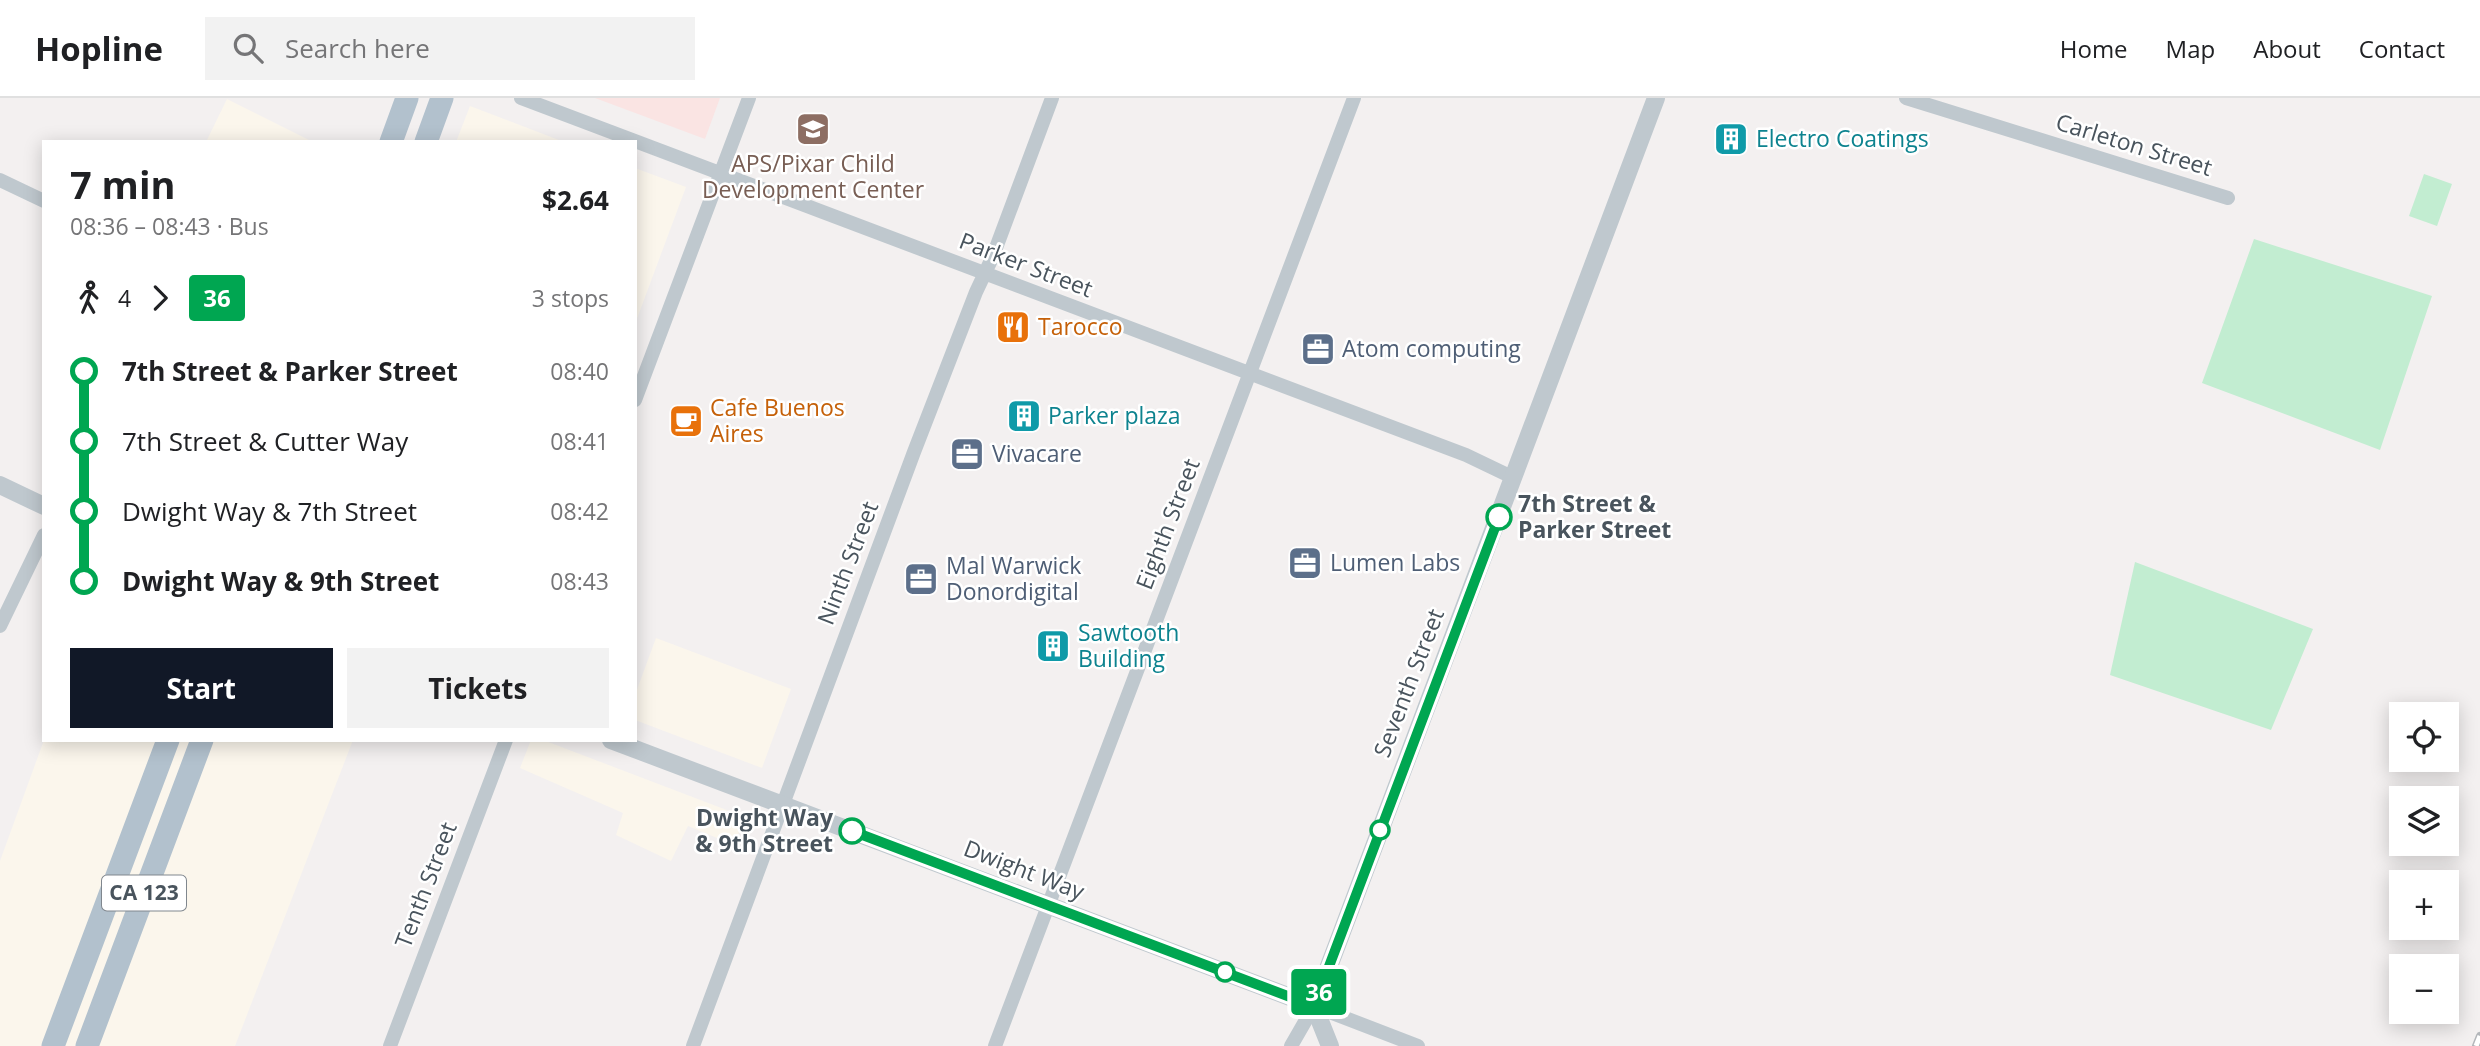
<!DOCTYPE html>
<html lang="en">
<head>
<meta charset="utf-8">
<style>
	:root { --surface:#fff; --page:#f2f2f2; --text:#202124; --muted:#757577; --line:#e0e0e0; --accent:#111827 }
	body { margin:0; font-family:"Open Sans",sans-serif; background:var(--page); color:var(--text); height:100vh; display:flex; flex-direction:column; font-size:26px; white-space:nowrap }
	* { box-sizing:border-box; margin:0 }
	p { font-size:23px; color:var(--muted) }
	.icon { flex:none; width:38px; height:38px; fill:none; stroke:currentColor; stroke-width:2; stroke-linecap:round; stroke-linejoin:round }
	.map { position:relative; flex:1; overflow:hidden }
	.details { position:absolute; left:42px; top:42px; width:595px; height:602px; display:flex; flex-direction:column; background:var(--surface); border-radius:0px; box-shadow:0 4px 18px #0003 }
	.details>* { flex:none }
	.badge { padding:0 14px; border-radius:5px; font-size:24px; line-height:46px }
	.fabs { position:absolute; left:2389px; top:604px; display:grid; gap:14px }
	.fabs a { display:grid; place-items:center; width:70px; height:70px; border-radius:0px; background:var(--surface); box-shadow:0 4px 18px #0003; font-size:35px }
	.map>.badge { position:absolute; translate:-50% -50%; box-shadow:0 0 0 4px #fff }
	.legs { display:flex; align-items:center; gap:10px; height:77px; padding:0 28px; font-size:23px }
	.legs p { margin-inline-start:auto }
	.headline { display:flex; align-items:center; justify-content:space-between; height:119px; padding:0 28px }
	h1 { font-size:38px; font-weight:700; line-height:52px }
	.cta { display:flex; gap:14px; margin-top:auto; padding:14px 28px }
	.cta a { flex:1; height:80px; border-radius:0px; background:var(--accent); color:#fff; font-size:28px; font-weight:700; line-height:80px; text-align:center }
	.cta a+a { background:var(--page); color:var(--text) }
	ul { padding:0 28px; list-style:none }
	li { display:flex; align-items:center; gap:24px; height:70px; font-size:26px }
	li i { display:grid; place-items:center; width:10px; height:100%; margin:0 9px; background:currentColor }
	li i::after { content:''; width:18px; height:18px; margin:-9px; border:5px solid; border-radius:50%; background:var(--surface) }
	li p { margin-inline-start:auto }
	li:first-child i { background:linear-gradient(#0000 50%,currentColor 0) }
	li:last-child i { background:linear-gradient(currentColor 50%,#0000 0) }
	header { display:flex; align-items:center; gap:42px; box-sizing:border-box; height:98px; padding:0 35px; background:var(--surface); border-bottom:2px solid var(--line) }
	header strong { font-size:33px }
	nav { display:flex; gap:38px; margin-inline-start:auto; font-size:24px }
	.search { width:490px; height:63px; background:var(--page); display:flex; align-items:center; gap:18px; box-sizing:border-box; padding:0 24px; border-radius:0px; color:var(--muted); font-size:26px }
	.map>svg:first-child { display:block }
	.commercial { fill:#fbf6ec }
	.medical { fill:#fae4e3 }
	.green { fill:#c2edd1 }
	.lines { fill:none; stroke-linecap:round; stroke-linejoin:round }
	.minor { stroke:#bfc8ce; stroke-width:14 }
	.tertiary { stroke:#bfc8ce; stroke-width:18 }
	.primary { stroke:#b2c1cd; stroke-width:23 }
	.rail-casing { stroke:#b3b6ba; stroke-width:8 }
	.rail { stroke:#fff; stroke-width:5; stroke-dasharray:16; stroke-linecap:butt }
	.line-1-casing { stroke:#fff; stroke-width:16 }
	.line-1 { stroke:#00a651; stroke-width:10 }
	.stop-1-dot { fill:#fff; stroke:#00a651; stroke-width:3.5 }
	.labels { text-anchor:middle; stroke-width:5; stroke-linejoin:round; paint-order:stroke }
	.shield { fill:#fff; stroke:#80878e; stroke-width:2 }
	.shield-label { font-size:21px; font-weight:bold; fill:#49545d }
	.culture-label { font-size:23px; fill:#0d838f; stroke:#fff; text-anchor:start }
	.street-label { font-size:23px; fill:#49545d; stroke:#fff }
	.education-label { font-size:23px; fill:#785e54; stroke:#fff }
	.food-label { font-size:23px; fill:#c56008; stroke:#fff; text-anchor:start }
	.service-label { font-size:23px; fill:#4e5e75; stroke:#fff; text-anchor:start }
	.stop-label { font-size:23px; font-weight:bold; fill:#49545d; stroke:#fff; text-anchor:start }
</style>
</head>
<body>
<header>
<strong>Hopline</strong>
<div class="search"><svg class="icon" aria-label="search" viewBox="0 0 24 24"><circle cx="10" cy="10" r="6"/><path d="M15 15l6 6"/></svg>Search here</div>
<nav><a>Home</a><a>Map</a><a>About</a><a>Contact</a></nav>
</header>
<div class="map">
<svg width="2480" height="948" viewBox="0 0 2480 948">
	<rect width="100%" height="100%" fill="#f3f0f0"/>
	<!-- commercial -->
	<path class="commercial" d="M227,1L313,44H206Z
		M470,8L564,44H456Z
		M635,70L686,89L635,226Z
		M656,540L791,591L762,670L635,622V597Z
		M44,642H353L235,948H0V763Z
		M531,642H543L745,719L734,747L688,728L671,763L616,737L623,715L520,670Z"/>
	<!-- medical -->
	<path class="medical" d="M595,0H720L705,41Z"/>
	<!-- green -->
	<path class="green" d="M2424,76L2452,86L2437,128L2409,118Z
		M2254,141L2432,198L2380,352L2202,285Z
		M2135,464L2313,531L2271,632L2110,577Z"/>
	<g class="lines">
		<!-- minor -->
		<path class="minor" d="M521,0L1466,357L1514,380
			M1906,0L2228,100
			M0,82L44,103
			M635,302L749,0
			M0,528L44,437
			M390,948L506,642
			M693,948L914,354L976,194L993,158L1052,0
			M995,948L1354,0
			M1291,948L1314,908L1418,948"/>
		<!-- tertiary -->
		<path class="tertiary" d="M0,387L44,408
			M611,642L1314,908
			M1314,908L1656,0
			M1314,908L1330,948"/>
		<!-- primary -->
		<path class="primary" d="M391,44L407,0
			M426,44L442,0
			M53,948L168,642
			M87,948L202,642"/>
		<!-- rail casing -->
		<g class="rail-casing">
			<path id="rail" d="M2476,948L2480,938"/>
		</g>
		<!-- rail -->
		<use href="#rail" class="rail"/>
	</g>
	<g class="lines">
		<!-- line-1 casing -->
		<g class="line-1-casing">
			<path id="line-1" d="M852,733L1314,908L1499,419"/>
		</g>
		<!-- line-1 -->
		<use href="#line-1" class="line-1"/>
	</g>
	<!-- icons -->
	<defs>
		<g id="school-square" transform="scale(1.75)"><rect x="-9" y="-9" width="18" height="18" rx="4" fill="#8d6e63" stroke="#fff"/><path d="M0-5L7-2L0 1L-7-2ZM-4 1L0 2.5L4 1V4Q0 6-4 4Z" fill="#fff"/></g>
		<g id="building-square" transform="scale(1.75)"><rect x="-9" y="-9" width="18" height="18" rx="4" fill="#0f9aa8" stroke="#fff"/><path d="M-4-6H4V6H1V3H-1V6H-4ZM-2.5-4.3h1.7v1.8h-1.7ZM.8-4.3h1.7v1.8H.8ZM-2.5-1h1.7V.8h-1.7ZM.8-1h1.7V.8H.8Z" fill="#fff"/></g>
		<g id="restaurant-square" transform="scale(1.75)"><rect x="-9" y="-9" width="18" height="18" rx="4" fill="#e8710a" stroke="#fff"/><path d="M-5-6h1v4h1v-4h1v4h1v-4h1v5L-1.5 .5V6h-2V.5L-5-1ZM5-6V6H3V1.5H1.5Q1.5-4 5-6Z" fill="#fff"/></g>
		<g id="office-square" transform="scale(1.75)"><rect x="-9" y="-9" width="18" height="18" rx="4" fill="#5c6f8a" stroke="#fff"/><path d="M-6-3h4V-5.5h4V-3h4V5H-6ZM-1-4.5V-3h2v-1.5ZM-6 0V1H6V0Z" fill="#fff"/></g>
		<g id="cafe-square" transform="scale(1.75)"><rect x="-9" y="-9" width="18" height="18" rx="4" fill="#e8710a" stroke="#fff"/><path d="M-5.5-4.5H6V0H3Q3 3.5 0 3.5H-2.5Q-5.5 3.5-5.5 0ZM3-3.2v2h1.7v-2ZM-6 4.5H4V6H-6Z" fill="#fff"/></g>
	</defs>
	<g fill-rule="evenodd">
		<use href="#school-square" x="813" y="31"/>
		<use href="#building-square" x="1731" y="41"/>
		<use href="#restaurant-square" x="1013" y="229"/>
		<use href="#office-square" x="1318" y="251"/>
		<use href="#building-square" x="1024" y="318"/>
		<use href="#cafe-square" x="686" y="323"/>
		<use href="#office-square" x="967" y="356"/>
		<use href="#office-square" x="1305" y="465"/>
		<use href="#office-square" x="921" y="481"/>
		<use href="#building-square" x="1053" y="548"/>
	</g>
	<!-- markers -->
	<g class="stop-1-dot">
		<circle cx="1499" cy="419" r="12"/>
		<circle cx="1380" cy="732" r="9"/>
		<circle cx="852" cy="733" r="12"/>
		<circle cx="1225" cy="874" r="9"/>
	</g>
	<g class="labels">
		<!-- shield labels -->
		<rect class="shield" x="102" y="777.5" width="84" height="35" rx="5"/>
		<g class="shield-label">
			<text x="144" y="802">CA 123</text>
		</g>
		<!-- culture labels -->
		<g class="culture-label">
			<text x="1756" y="49">Electro Coatings</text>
			<text x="1048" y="326">Parker plaza</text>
			<text x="1078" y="543">Sawtooth<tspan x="1078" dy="26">Building</tspan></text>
		</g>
		<!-- street labels -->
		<g class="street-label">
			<text transform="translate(2134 47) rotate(17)" y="8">Carleton Street</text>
			<text transform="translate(1026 167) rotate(21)" y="8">Parker Street</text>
			<text transform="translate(1168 426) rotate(-69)" y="8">Eighth Street</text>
			<text transform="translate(848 465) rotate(-69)" y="8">Ninth Street</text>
			<text transform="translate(1409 585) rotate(-69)" y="8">Seventh Street</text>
			<text transform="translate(1024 772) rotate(21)" y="8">Dwight Way</text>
			<text transform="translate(426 787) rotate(-69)" y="8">Tenth Street</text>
		</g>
		<!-- education labels -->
		<g class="education-label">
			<text x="813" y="74">APS/Pixar Child<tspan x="813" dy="26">Development Center</tspan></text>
		</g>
		<!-- food labels -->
		<g class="food-label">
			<text x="1038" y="237">Tarocco</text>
			<text x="710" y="318">Cafe Buenos<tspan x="710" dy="26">Aires</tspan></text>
		</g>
		<!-- service labels -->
		<g class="service-label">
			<text x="1342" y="259">Atom computing</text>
			<text x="992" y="364">Vivacare</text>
			<text x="1330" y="473">Lumen Labs</text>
			<text x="946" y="476">Mal Warwick<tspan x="946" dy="26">Donordigital</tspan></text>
		</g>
		<!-- stop labels -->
		<g class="stop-label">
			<text x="1518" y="414">7th Street &amp;<tspan x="1518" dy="26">Parker Street</tspan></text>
			<text x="833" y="728" text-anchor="end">Dwight Way<tspan x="833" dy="26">&amp; 9th Street</tspan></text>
		</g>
	</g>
</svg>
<div class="fabs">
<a><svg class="icon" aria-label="locate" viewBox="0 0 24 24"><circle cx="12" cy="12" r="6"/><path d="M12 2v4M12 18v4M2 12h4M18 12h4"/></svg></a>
<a><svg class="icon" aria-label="layers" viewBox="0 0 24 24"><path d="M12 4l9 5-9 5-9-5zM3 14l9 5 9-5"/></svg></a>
<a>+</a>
<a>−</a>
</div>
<b class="badge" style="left:1319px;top:894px;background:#00a651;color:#fff">36</b>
<section class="details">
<div class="headline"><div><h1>7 min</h1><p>08:36 – 08:43 · Bus</p></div><b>$2.64</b></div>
<div class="legs"><svg class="icon" aria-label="walk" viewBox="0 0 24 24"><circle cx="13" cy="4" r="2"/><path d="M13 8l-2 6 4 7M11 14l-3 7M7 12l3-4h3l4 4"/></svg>4<svg class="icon" aria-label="forward" viewBox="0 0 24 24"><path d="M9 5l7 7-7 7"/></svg><b class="badge" style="background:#00a651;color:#fff">36</b><p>3 stops</p></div>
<ul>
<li><i style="color:#00a651"></i><b>7th Street &amp; Parker Street</b><p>08:40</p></li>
<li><i style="color:#00a651"></i><span>7th Street &amp; Cutter Way</span><p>08:41</p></li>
<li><i style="color:#00a651"></i><span>Dwight Way &amp; 7th Street</span><p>08:42</p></li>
<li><i style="color:#00a651"></i><b>Dwight Way &amp; 9th Street</b><p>08:43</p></li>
</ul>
<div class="cta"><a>Start</a><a>Tickets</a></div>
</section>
</div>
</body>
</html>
